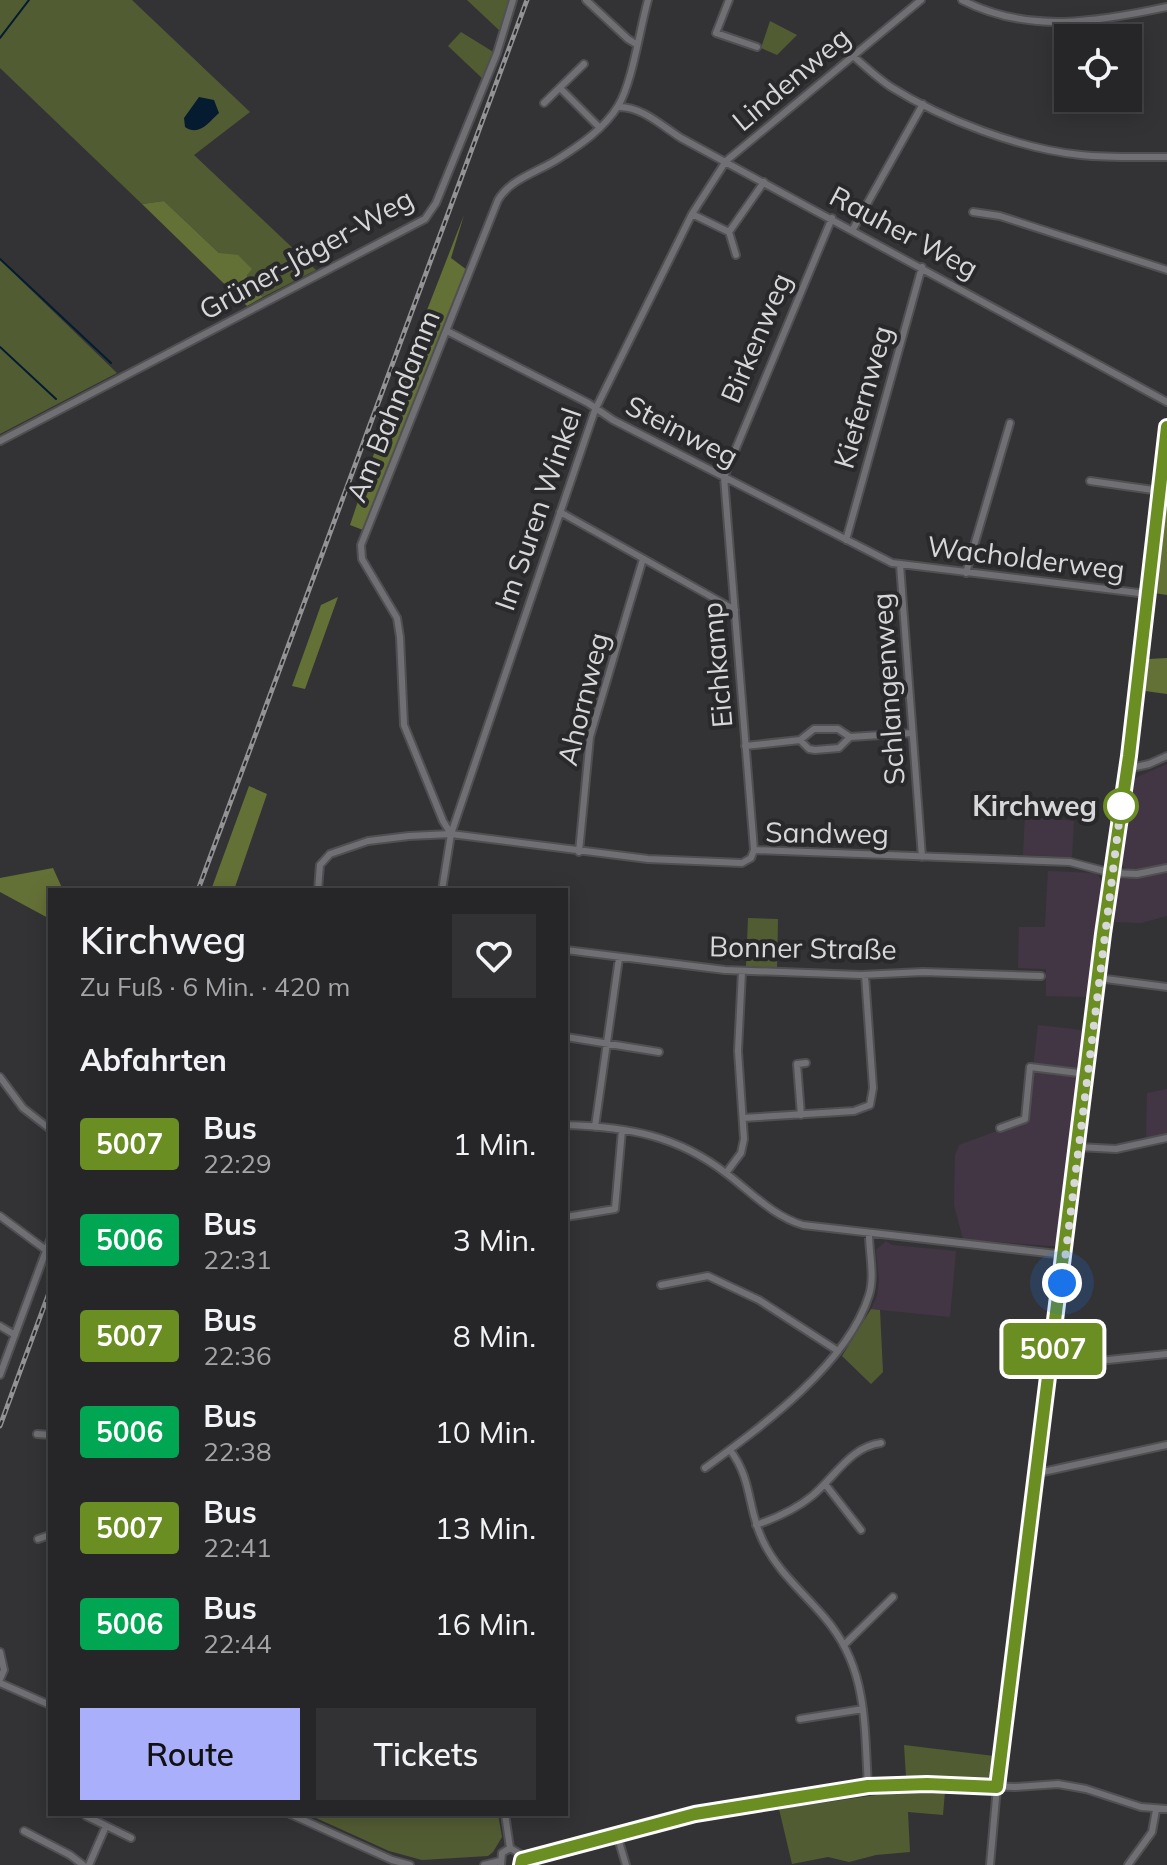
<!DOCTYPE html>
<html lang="de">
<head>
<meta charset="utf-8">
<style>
	:root { --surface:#262628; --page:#323234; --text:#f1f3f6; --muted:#a4a5a8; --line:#424345; --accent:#aaaffb }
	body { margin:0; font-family:Mulish,sans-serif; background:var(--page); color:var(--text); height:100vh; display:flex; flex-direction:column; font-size:30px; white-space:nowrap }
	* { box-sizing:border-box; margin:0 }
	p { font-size:26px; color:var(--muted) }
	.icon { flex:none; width:44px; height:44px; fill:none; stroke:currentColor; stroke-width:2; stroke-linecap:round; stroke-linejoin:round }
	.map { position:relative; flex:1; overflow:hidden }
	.details { position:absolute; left:48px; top:888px; width:520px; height:928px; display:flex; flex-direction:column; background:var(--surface); border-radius:0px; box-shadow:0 4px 20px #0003,0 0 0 2px var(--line) }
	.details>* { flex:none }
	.badge { padding:0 16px; border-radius:6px; font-size:28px; line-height:52px }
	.buttons { position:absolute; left:1054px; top:24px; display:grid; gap:16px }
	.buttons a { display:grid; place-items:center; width:88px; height:88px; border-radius:0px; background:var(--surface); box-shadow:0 4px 20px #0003,0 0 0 2px var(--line); font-size:40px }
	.you { position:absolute; width:40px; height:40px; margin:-20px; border:6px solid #fff; border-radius:50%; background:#1a73e8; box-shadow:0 0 0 12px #1a73e833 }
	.map>.badge { position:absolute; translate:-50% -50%; box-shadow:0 0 0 4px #fff }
	h2 { padding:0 32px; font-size:30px; line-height:72px }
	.round { display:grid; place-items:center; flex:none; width:84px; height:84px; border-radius:0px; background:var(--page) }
	.headline { display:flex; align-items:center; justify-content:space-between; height:136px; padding:0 32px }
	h1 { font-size:38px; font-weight:600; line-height:60px }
	.action { display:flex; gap:16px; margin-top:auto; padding:16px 32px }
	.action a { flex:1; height:92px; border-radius:0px; background:var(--accent); color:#111; font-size:32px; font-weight:600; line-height:92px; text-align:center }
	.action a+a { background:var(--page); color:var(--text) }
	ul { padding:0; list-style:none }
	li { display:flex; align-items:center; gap:24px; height:96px; padding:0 32px }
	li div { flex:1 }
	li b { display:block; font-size:30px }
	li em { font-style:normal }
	li .badge { min-width:88px; font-weight:700; text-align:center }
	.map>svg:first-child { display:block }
	.commercial { fill:#433644 }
	.green { fill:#525c33 }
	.forest { fill:#647136 }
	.water { fill:#041b30 }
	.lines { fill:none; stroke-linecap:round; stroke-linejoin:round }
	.stream { stroke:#041b30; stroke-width:2 }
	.minor-casing { stroke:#505052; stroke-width:10 }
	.minor { stroke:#706f73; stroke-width:6 }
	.rail-casing { stroke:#939395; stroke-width:5 }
	.rail { stroke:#29292c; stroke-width:2; stroke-dasharray:6; stroke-linecap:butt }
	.line-casing { stroke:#fff; stroke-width:18 }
	.line { stroke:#6b8e23; stroke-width:12 }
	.walk { stroke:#d7d7d9; stroke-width:8; stroke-dasharray:0 14.4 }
	.stop-dot { fill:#fff; stroke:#6b8e23; stroke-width:4 }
	.labels { text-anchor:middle; stroke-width:8; stroke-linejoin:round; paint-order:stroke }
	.street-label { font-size:28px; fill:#d7d7d9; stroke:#29292c }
	.stop-label { font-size:28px; font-weight:bold; fill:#d7d7d9; stroke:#29292c; text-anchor:end }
</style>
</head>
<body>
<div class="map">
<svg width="1167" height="1865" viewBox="0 0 1167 1865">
	<rect width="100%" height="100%" fill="#333336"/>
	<!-- commercial -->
	<path class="commercial" d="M1167,764V864L1141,871L1126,869L1122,865L1130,784L1135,778Z
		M1025,816L1074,821L1072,857L1023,855Z
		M1048,871L1096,873L1101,879L1088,997L1046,996V969L1018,968L1019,927H1045Z
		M1167,872V916L1141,923L1114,922L1117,880Z
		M1038,1025L1090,1031L1063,1247L963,1239L954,1205L955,1155L959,1145L1027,1120Z
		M1167,1089V1134L1146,1139L1147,1093Z
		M886,1241L892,1245L956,1251L950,1317L871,1309L877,1296L879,1280L876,1250Z"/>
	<!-- green -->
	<path class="green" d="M0,0H132L250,112L194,155L316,270L263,297L249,282L247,275L219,253L164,201L142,204L0,68Z
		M467,0H510L501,32Z
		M770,21L797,35L777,55L761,48Z
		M461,32L495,53L484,80L448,46Z
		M0,260L117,373L0,434Z
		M748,918L778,919L777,968L746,966Z
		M871,1309L880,1310L883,1372L871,1384L842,1356Z
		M904,1745L994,1756L992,1775L987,1778L906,1777Z
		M945,1791L943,1815L908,1812L910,1852L876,1855L849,1862L828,1857L792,1864L779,1809L876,1795L878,1792Z
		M307,1814H498L502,1837L493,1852L488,1856L422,1860L389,1851Z"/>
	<!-- forest -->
	<path class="forest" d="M164,201L219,253L238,255L252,269L247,275L249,283L263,297L247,306L142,204Z
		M464,215L451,258L467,270L363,530L350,525L392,400Z
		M1167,483V595L1154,593Z
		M338,597L305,689L292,686L321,605Z
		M1167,658V694L1145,691L1149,659Z
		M249,786L267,794L234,890H211Z
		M53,868L63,890H50V919L0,892V878Z"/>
	<!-- water -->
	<path class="water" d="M199,97L214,100L219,113C209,122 199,137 185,127L184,118Z"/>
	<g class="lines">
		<!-- stream -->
		<path class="stream" d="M0,38L29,0
			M0,259L111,363
			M0,347L56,399"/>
		<!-- minor casing -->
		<g class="minor-casing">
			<path id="minor" d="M586,0L628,39L636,44
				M729,0L716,33L757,47
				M962,0C1028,34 1098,22 1167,7
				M853,56C865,66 877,78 891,87C942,119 1020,149 1081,155C1109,158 1138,157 1167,157
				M560,88L600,128
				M544,103L584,64
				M618,107C641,106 662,126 681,138L1167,402
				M973,212L1000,216L1167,270
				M692,214L729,232L736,255
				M853,229L923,104
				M729,232L764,182
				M447,331L588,403L613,420L892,563L1147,594
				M0,441L425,219L436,203L497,53L513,0
				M1090,481L1160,491
				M560,512L735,610
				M846,540L922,267
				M900,565L922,857
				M966,573L1010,423
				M800,740L809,749L815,750L839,748L850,737
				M745,746L800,740L814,729H838L850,737L912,733
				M1127,769L1149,764L1167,756
				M451,834L443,821L404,725L400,637L397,618L362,559L361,545L498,200C510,179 538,172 558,159C580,145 604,129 618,106C632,84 640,28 648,0
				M754,850L724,477L832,218
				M579,852L590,737L643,559
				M318,890L320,865L330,854L368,841L409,836L451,834L648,859L742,863L751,858L754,850L1070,862L1112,873L1137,874L1167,868
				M442,890L451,834L595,410L692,214L726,161L921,0
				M566,950L725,970L861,975L923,972L1041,976
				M1098,978L1167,987
				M566,1037L659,1052
				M0,1077L23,1108L50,1129
				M801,1115L797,1064L806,1063
				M743,1118L854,1111L870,1105L873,1088L865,975
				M566,1125C628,1127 677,1135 727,1174C752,1193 773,1216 803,1225L1065,1255
				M595,1127L619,958
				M1000,1128L1025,1119L1030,1067L1087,1074
				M1078,1147L1116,1149L1167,1138
				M726,1173L741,1153L744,1139L738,1051L742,971
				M0,1216L46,1250
				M566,1217L615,1209L622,1130
				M661,1285L708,1276L759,1300L838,1351
				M0,1326L15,1335
				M1108,1360L1167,1354
				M0,1375L50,1240
				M37,1434L50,1435
				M730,1450C753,1480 747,1509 763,1541C777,1571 804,1593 825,1618C868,1668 864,1724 868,1786
				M705,1468C761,1427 848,1364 869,1295C875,1276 869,1254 869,1234
				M1038,1473L1167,1445
				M825,1484L861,1530
				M756,1525C776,1518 795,1510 812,1496C835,1477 850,1447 881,1443
				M38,1539L50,1535
				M845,1644L893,1597
				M0,1652L4,1670L0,1679
				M0,1683L50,1705
				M800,1719L863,1709
				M290,1814L392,1860L410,1865
				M505,1814L510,1848
				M86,1816L131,1838
				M24,1831L70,1855L83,1865
				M617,1835L626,1865
				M510,1848L522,1855L521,1865
				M522,1860L695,1814L868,1786L927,1784L1015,1787L1058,1784L1086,1789L1141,1807L1167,1809
				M89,1865L106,1826
				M484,1865L500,1861
				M501,1865L502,1853L510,1848
				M990,1865L997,1787L1103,934L1129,756L1167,427
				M1128,1865L1152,1832L1156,1810"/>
		</g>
		<!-- minor -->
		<use href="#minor" class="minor"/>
		<!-- rail casing -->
		<g class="rail-casing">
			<path id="rail" d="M198,890L527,0
				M0,1426L50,1290"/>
		</g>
		<!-- rail -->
		<use href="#rail" class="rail"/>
	</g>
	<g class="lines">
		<!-- line casing -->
		<g class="line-casing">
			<path id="line" d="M521,1865L522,1860L695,1814L868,1786L927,1784L997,1787L1103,934L1129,756L1167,427"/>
		</g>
		<!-- line -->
		<use href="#line" class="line"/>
		<!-- walk -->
		<path class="walk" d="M1062,1283L1121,806"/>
	</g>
	<!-- markers -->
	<circle class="stop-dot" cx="1121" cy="806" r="16"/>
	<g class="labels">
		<!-- street labels -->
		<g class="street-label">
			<text transform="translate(791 79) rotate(-40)" y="10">Lindenweg</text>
			<text transform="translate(904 232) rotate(28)" y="10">Rauher Weg</text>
			<text transform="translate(306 254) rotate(-29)" y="10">Grüner-Jäger-Weg</text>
			<text transform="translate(756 338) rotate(-67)" y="10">Birkenweg</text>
			<text transform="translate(863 397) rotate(-74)" y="10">Kiefernweg</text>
			<text transform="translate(393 406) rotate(-68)" y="10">Am Bahndamm</text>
			<text transform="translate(682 431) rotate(27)" y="10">Steinweg</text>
			<text transform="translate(538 509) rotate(-71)" y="10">Im Suren Winkel</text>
			<text transform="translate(1026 558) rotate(7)" y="10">Wacholderweg</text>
			<text transform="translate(717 665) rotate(-95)" y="10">Eichkamp</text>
			<text transform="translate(888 689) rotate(-94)" y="10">Schlangenweg</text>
			<text transform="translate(583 699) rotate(-76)" y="10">Ahornweg</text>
			<text transform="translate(827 833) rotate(1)" y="10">Sandweg</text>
			<text transform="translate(803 948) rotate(1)" y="10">Bonner Straße</text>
		</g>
		<!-- stop labels -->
		<g class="stop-label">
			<text x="1097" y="816">Kirchweg</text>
		</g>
	</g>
</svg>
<div class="buttons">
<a><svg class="icon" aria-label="locate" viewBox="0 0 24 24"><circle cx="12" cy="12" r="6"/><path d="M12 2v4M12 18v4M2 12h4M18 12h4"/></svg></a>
</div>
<div class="you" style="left:1062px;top:1283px"></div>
<b class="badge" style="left:1053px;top:1349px;background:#6b8e23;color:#fff">5007</b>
<section class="details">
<div class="headline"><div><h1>Kirchweg</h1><p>Zu Fuß · 6 Min. · 420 m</p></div><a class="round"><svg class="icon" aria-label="heart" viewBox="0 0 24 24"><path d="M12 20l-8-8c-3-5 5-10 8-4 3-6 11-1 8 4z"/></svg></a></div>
<h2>Abfahrten</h2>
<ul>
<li><span class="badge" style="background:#6b8e23;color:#fff">5007</span><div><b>Bus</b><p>22:29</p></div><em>1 Min.</em></li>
<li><span class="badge" style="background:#00a651;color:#fff">5006</span><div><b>Bus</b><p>22:31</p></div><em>3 Min.</em></li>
<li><span class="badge" style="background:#6b8e23;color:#fff">5007</span><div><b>Bus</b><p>22:36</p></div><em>8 Min.</em></li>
<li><span class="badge" style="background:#00a651;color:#fff">5006</span><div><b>Bus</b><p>22:38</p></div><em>10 Min.</em></li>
<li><span class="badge" style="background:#6b8e23;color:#fff">5007</span><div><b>Bus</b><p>22:41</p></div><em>13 Min.</em></li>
<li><span class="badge" style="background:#00a651;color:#fff">5006</span><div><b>Bus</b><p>22:44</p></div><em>16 Min.</em></li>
</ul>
<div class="action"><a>Route</a><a>Tickets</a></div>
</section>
</div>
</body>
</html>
